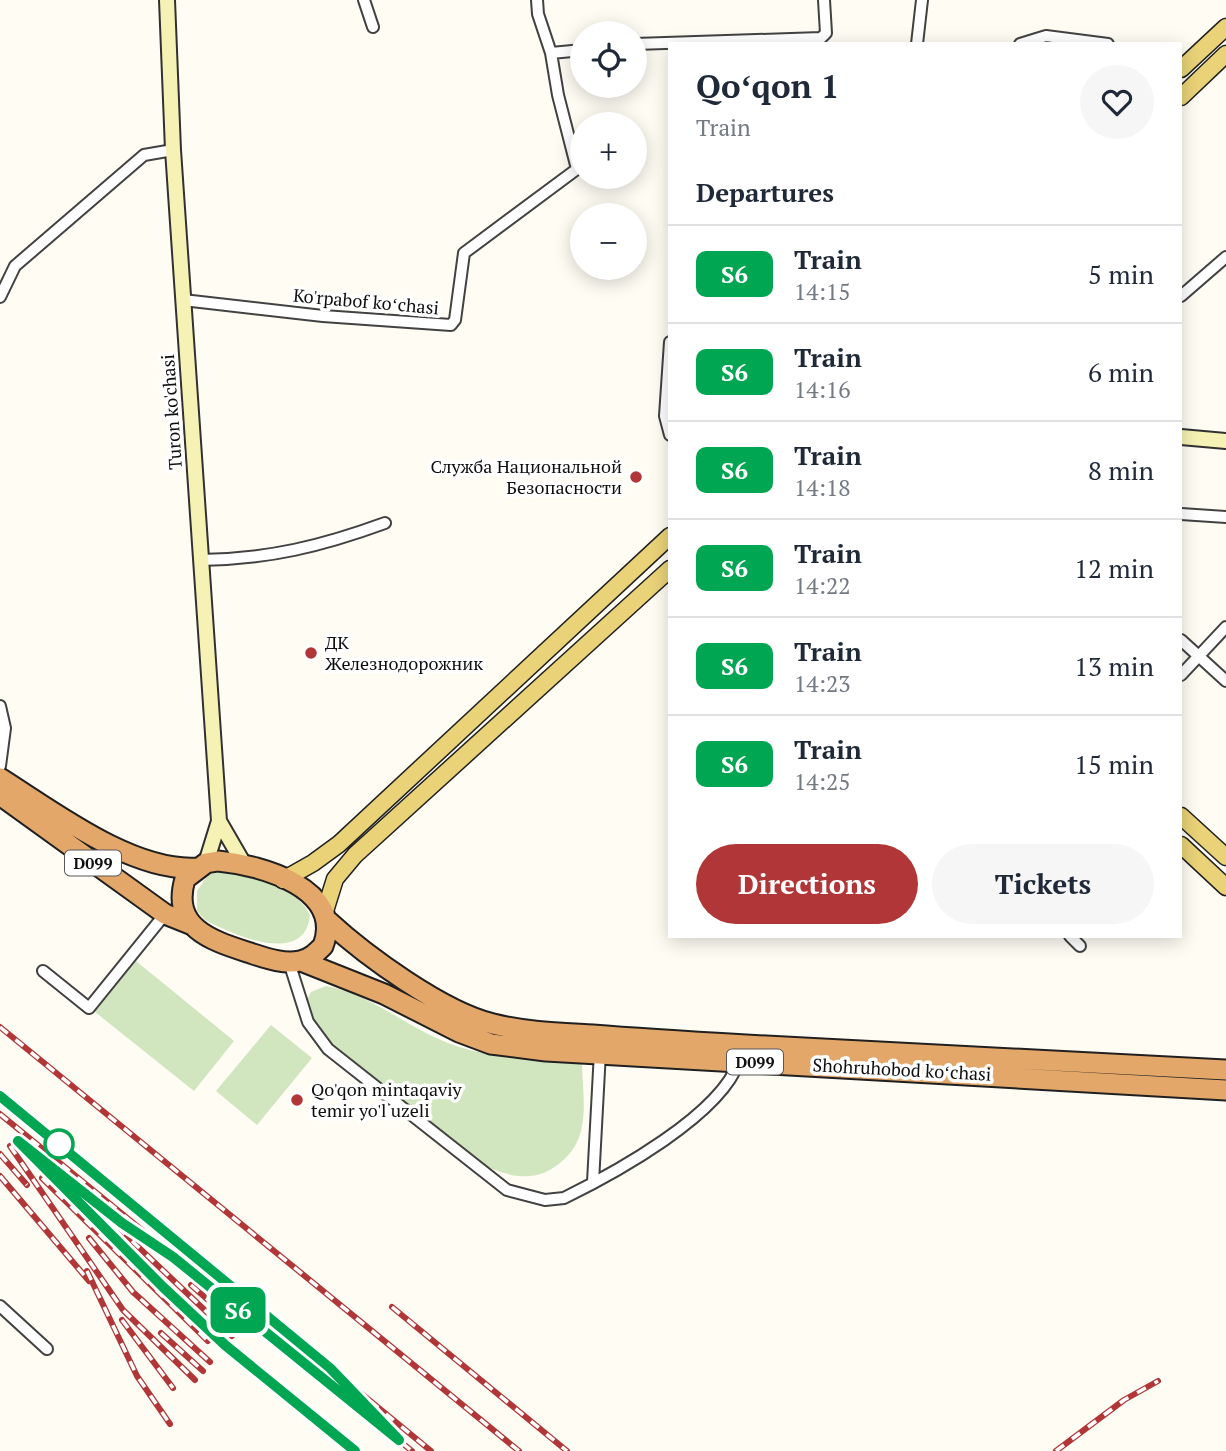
<!DOCTYPE html>
<html lang="en">
<head>
<meta charset="utf-8">
<style>
	:root { --surface:#fff; --page:#f6f6f7; --text:#1f2937; --muted:#747a83; --line:#e0e1e3; --accent:#b03637 }
	body { margin:0; font-family:"PT Serif",serif; background:var(--page); color:var(--text); height:100vh; display:flex; flex-direction:column; font-size:26px; white-space:nowrap }
	* { box-sizing:border-box; margin:0 }
	p { font-size:23px; color:var(--muted) }
	.icon { flex:none; width:38px; height:38px; fill:none; stroke:currentColor; stroke-width:2; stroke-linecap:round; stroke-linejoin:round }
	.map { position:relative; flex:1; overflow:hidden }
	.side { position:absolute; left:668px; top:42px; width:514px; height:896px; display:flex; flex-direction:column; background:var(--surface); border-radius:0px; box-shadow:0 4px 18px #0003 }
	.side>* { flex:none }
	.badge { padding:0 14px; border-radius:10px; font-size:24px; line-height:46px }
	.fabs { position:absolute; left:570px; top:21px; display:grid; gap:14px }
	.fabs a { display:grid; place-items:center; width:77px; height:77px; border-radius:50%; background:var(--surface); box-shadow:0 4px 18px #0003; font-size:35px }
	.map>.badge { position:absolute; translate:-50% -50%; box-shadow:0 0 0 4px #fff }
	h2 { padding:0 28px; font-size:26px; line-height:63px }
	.round { display:grid; place-items:center; flex:none; width:74px; height:74px; border-radius:37px; background:var(--page) }
	.overview { display:flex; align-items:center; justify-content:space-between; height:119px; padding:0 28px }
	h1 { font-size:33px; font-weight:600; line-height:52px }
	.action { display:flex; gap:14px; margin-top:auto; padding:14px 28px }
	.action a { flex:1; height:80px; border-radius:42px; background:var(--accent); color:#fff; font-size:28px; font-weight:600; line-height:80px; text-align:center }
	.action a+a { background:var(--page); color:var(--text) }
	ul { padding:0; list-style:none }
	li { display:flex; align-items:center; gap:21px; height:98px; padding:0 28px; border-top:2px solid var(--line) }
	li div { flex:1 }
	li b { display:block; font-size:26px }
	li em { font-style:normal }
	li .badge { min-width:77px; font-weight:700; text-align:center }
	.map>svg:first-child { display:block }
	.green { fill:#d1e5bf }
	.lines { fill:none; stroke-linecap:round; stroke-linejoin:round }
	.street-casing { stroke:#424242; stroke-width:14 }
	.secondary-casing { stroke:#313131; stroke-width:18 }
	.primary-casing { stroke:#202020; stroke-width:19 }
	.highway-casing { stroke:#202020; stroke-width:23 }
	.street { stroke:#fff; stroke-width:10 }
	.secondary { stroke:#f6f2b5; stroke-width:14 }
	.primary { stroke:#e9d277; stroke-width:16 }
	.highway { stroke:#e4a76a; stroke-width:19 }
	.rail-casing { stroke:#b03637; stroke-width:6 }
	.rail { stroke:#fff; stroke-width:3.5; stroke-dasharray:10; stroke-linecap:butt }
	.line-casing { stroke:#fff; stroke-width:16 }
	.line { stroke:#00a651; stroke-width:10 }
	.poi-dot { fill:#b03637; stroke:#fff; stroke-width:2.5 }
	.stop-dot { fill:#fff; stroke:#00a651; stroke-width:3.5 }
	.labels { text-anchor:middle; stroke-width:7; stroke-linejoin:round; paint-order:stroke }
	.shield { fill:#fff; stroke:#575757; stroke-width:2 }
	.shield-label { font-size:16px; font-weight:bold; fill:#0f0f0f }
	.street-label { font-size:18px; fill:#0f0f0f; stroke:#fff }
	.poi-label { font-size:18px; fill:#0f0f0f; stroke:#fff; text-anchor:start }
</style>
</head>
<body>
<div class="map">
<svg width="1226" height="1451" viewBox="0 0 1226 1451">
	<rect width="100%" height="100%" fill="#fefcf3"/>
	<!-- green -->
	<path class="green" d="M220,872C250,875 296,885 310,915C305,967 234,935 205,920L197,911V891L208,875Z
		M136,961L234,1041L194,1091L95,1012Z
		M326,986C371,994 406,1027 448,1043C490,1059 538,1060 582,1062C582,1082 586,1106 582,1126C579,1144 569,1158 553,1168C504,1200 434,1131 398,1100C369,1076 312,1040 305,1002L311,992Z
		M271,1025L312,1058L257,1125L216,1091Z"/>
	<g class="lines">
		<!-- street casing -->
		<g class="street-casing">
			<path id="street" d="M364,0L373,27
				M635,44L821,38L826,33L824,0
				M917,44L922,0
				M1020,44L1046,36L1108,44
				M551,53L583,50
				M1181,296L1226,257
				M0,297L15,266L144,155L173,150
				M183,300L323,316L451,325L455,320L464,253L577,169L558,95L551,53L538,14L537,0
				M670,342L665,416L670,435
				M1181,514L1226,517
				M201,560C269,559 322,546 385,523
				M1181,640L1226,681
				M1181,675L1226,627
				M0,706L5,728L0,766
				M1070,936L1080,946
				M289,962L308,1022L328,1049L507,1190L545,1200L564,1198C615,1173 721,1115 739,1061
				M43,971L89,1008L165,914
				M593,1182L600,1052
				M0,1306L47,1349"/>
		</g>
		<!-- secondary casing -->
		<g class="secondary-casing">
			<path id="secondary" d="M167,0L173,150L219,821L206,863
				M1181,437L1226,441
				M219,821L245,866"/>
		</g>
		<!-- primary casing -->
		<g class="primary-casing">
			<path id="primary" d="M1181,69L1226,27
				M1181,97L1226,54
				M1181,816L1226,857
				M1181,845L1226,887
				M283,880L313,863L339,844L670,536
				M325,911L335,879L355,855L670,569"/>
		</g>
		<!-- highway casing -->
		<g class="highway-casing">
			<path id="highway" d="M0,778C54,812 132,872 197,868
				M0,795L165,914L190,924
				M218,861C262,865 345,889 323,946C316,953 310,959 300,961C283,965 263,957 247,952C210,940 171,927 185,879L206,863Z
				M328,921C366,956 443,1012 493,1024C525,1032 560,1033 593,1035C644,1039 695,1042 746,1045C906,1054 1066,1063 1226,1070
				M301,961L384,994L459,1032L491,1044L546,1051L1226,1090"/>
		</g>
		<!-- street -->
		<use href="#street" class="street"/>
		<!-- secondary -->
		<use href="#secondary" class="secondary"/>
		<!-- primary -->
		<use href="#primary" class="primary"/>
		<!-- highway -->
		<use href="#highway" class="highway"/>
		<!-- rail casing -->
		<g class="rail-casing">
			<path id="rail" d="M0,1027L519,1451
				M0,1096L431,1451
				M0,1114L412,1451
				M18,1141L57,1181
				M10,1146L123,1310L195,1380
				M0,1154L27,1185
				M0,1176L89,1281
				M42,1178L208,1341
				M74,1186L232,1336
				M89,1238L133,1292L210,1362
				M87,1271L137,1376L170,1424
				M191,1285L240,1328
				M392,1307L567,1451
				M122,1320L173,1388
				M205,1326L225,1345
				M161,1333L203,1371
				M1056,1451L1124,1400L1158,1381"/>
		</g>
		<!-- rail -->
		<use href="#rail" class="rail"/>
	</g>
	<g class="lines">
		<!-- line casing -->
		<g class="line-casing">
			<path id="line" d="M0,1096L330,1368L399,1440L173,1257L122,1223L18,1141L163,1287L225,1345L355,1451"/>
		</g>
		<!-- line -->
		<use href="#line" class="line"/>
	</g>
	<!-- markers -->
	<g class="poi-dot">
		<circle cx="636" cy="477" r="7"/>
		<circle cx="311" cy="653" r="7"/>
		<circle cx="297" cy="1100" r="7"/>
	</g>
	<circle class="stop-dot" cx="59" cy="1144" r="14"/>
	<g class="labels">
		<!-- shield labels -->
		<g class="shield">
			<rect x="65" y="850.5" width="56" height="25" rx="5"/>
			<rect x="727" y="1049.5" width="56" height="25" rx="5"/>
		</g>
		<g class="shield-label">
			<text x="93" y="869">D099</text>
			<text x="755" y="1068">D099</text>
		</g>
		<!-- street labels -->
		<g class="street-label">
			<text transform="translate(366 302) rotate(5)" y="6">Ko'rpabof koʻchasi</text>
			<text transform="translate(172 412) rotate(-94)" y="6">Turon ko'chasi</text>
			<text transform="translate(902 1070) rotate(3)" y="6">Shohruhobod koʻchasi</text>
		</g>
		<!-- poi labels -->
		<g class="poi-label">
			<text x="622" y="473" text-anchor="end">Служба Национальной<tspan x="622" dy="21">Безопасности</tspan></text>
			<text x="325" y="649">ДК<tspan x="325" dy="21">Железнодорожник</tspan></text>
			<text x="311" y="1096">Qo'qon mintaqaviy<tspan x="311" dy="21">temir yo'l uzeli</tspan></text>
		</g>
	</g>
</svg>
<div class="fabs">
<a><svg class="icon" aria-label="locate" viewBox="0 0 24 24"><circle cx="12" cy="12" r="6"/><path d="M12 2v4M12 18v4M2 12h4M18 12h4"/></svg></a>
<a>+</a>
<a>−</a>
</div>
<b class="badge" style="left:238px;top:1310px;background:#00a651;color:#fff">S6</b>
<section class="side">
<div class="overview"><div><h1>Qoʻqon 1</h1><p>Train</p></div><a class="round"><svg class="icon" aria-label="heart" viewBox="0 0 24 24"><path d="M12 20l-8-8c-3-5 5-10 8-4 3-6 11-1 8 4z"/></svg></a></div>
<h2>Departures</h2>
<ul>
<li><span class="badge" style="background:#00a651;color:#fff">S6</span><div><b>Train</b><p>14:15</p></div><em>5 min</em></li>
<li><span class="badge" style="background:#00a651;color:#fff">S6</span><div><b>Train</b><p>14:16</p></div><em>6 min</em></li>
<li><span class="badge" style="background:#00a651;color:#fff">S6</span><div><b>Train</b><p>14:18</p></div><em>8 min</em></li>
<li><span class="badge" style="background:#00a651;color:#fff">S6</span><div><b>Train</b><p>14:22</p></div><em>12 min</em></li>
<li><span class="badge" style="background:#00a651;color:#fff">S6</span><div><b>Train</b><p>14:23</p></div><em>13 min</em></li>
<li><span class="badge" style="background:#00a651;color:#fff">S6</span><div><b>Train</b><p>14:25</p></div><em>15 min</em></li>
</ul>
<div class="action"><a>Directions</a><a>Tickets</a></div>
</section>
</div>
</body>
</html>
